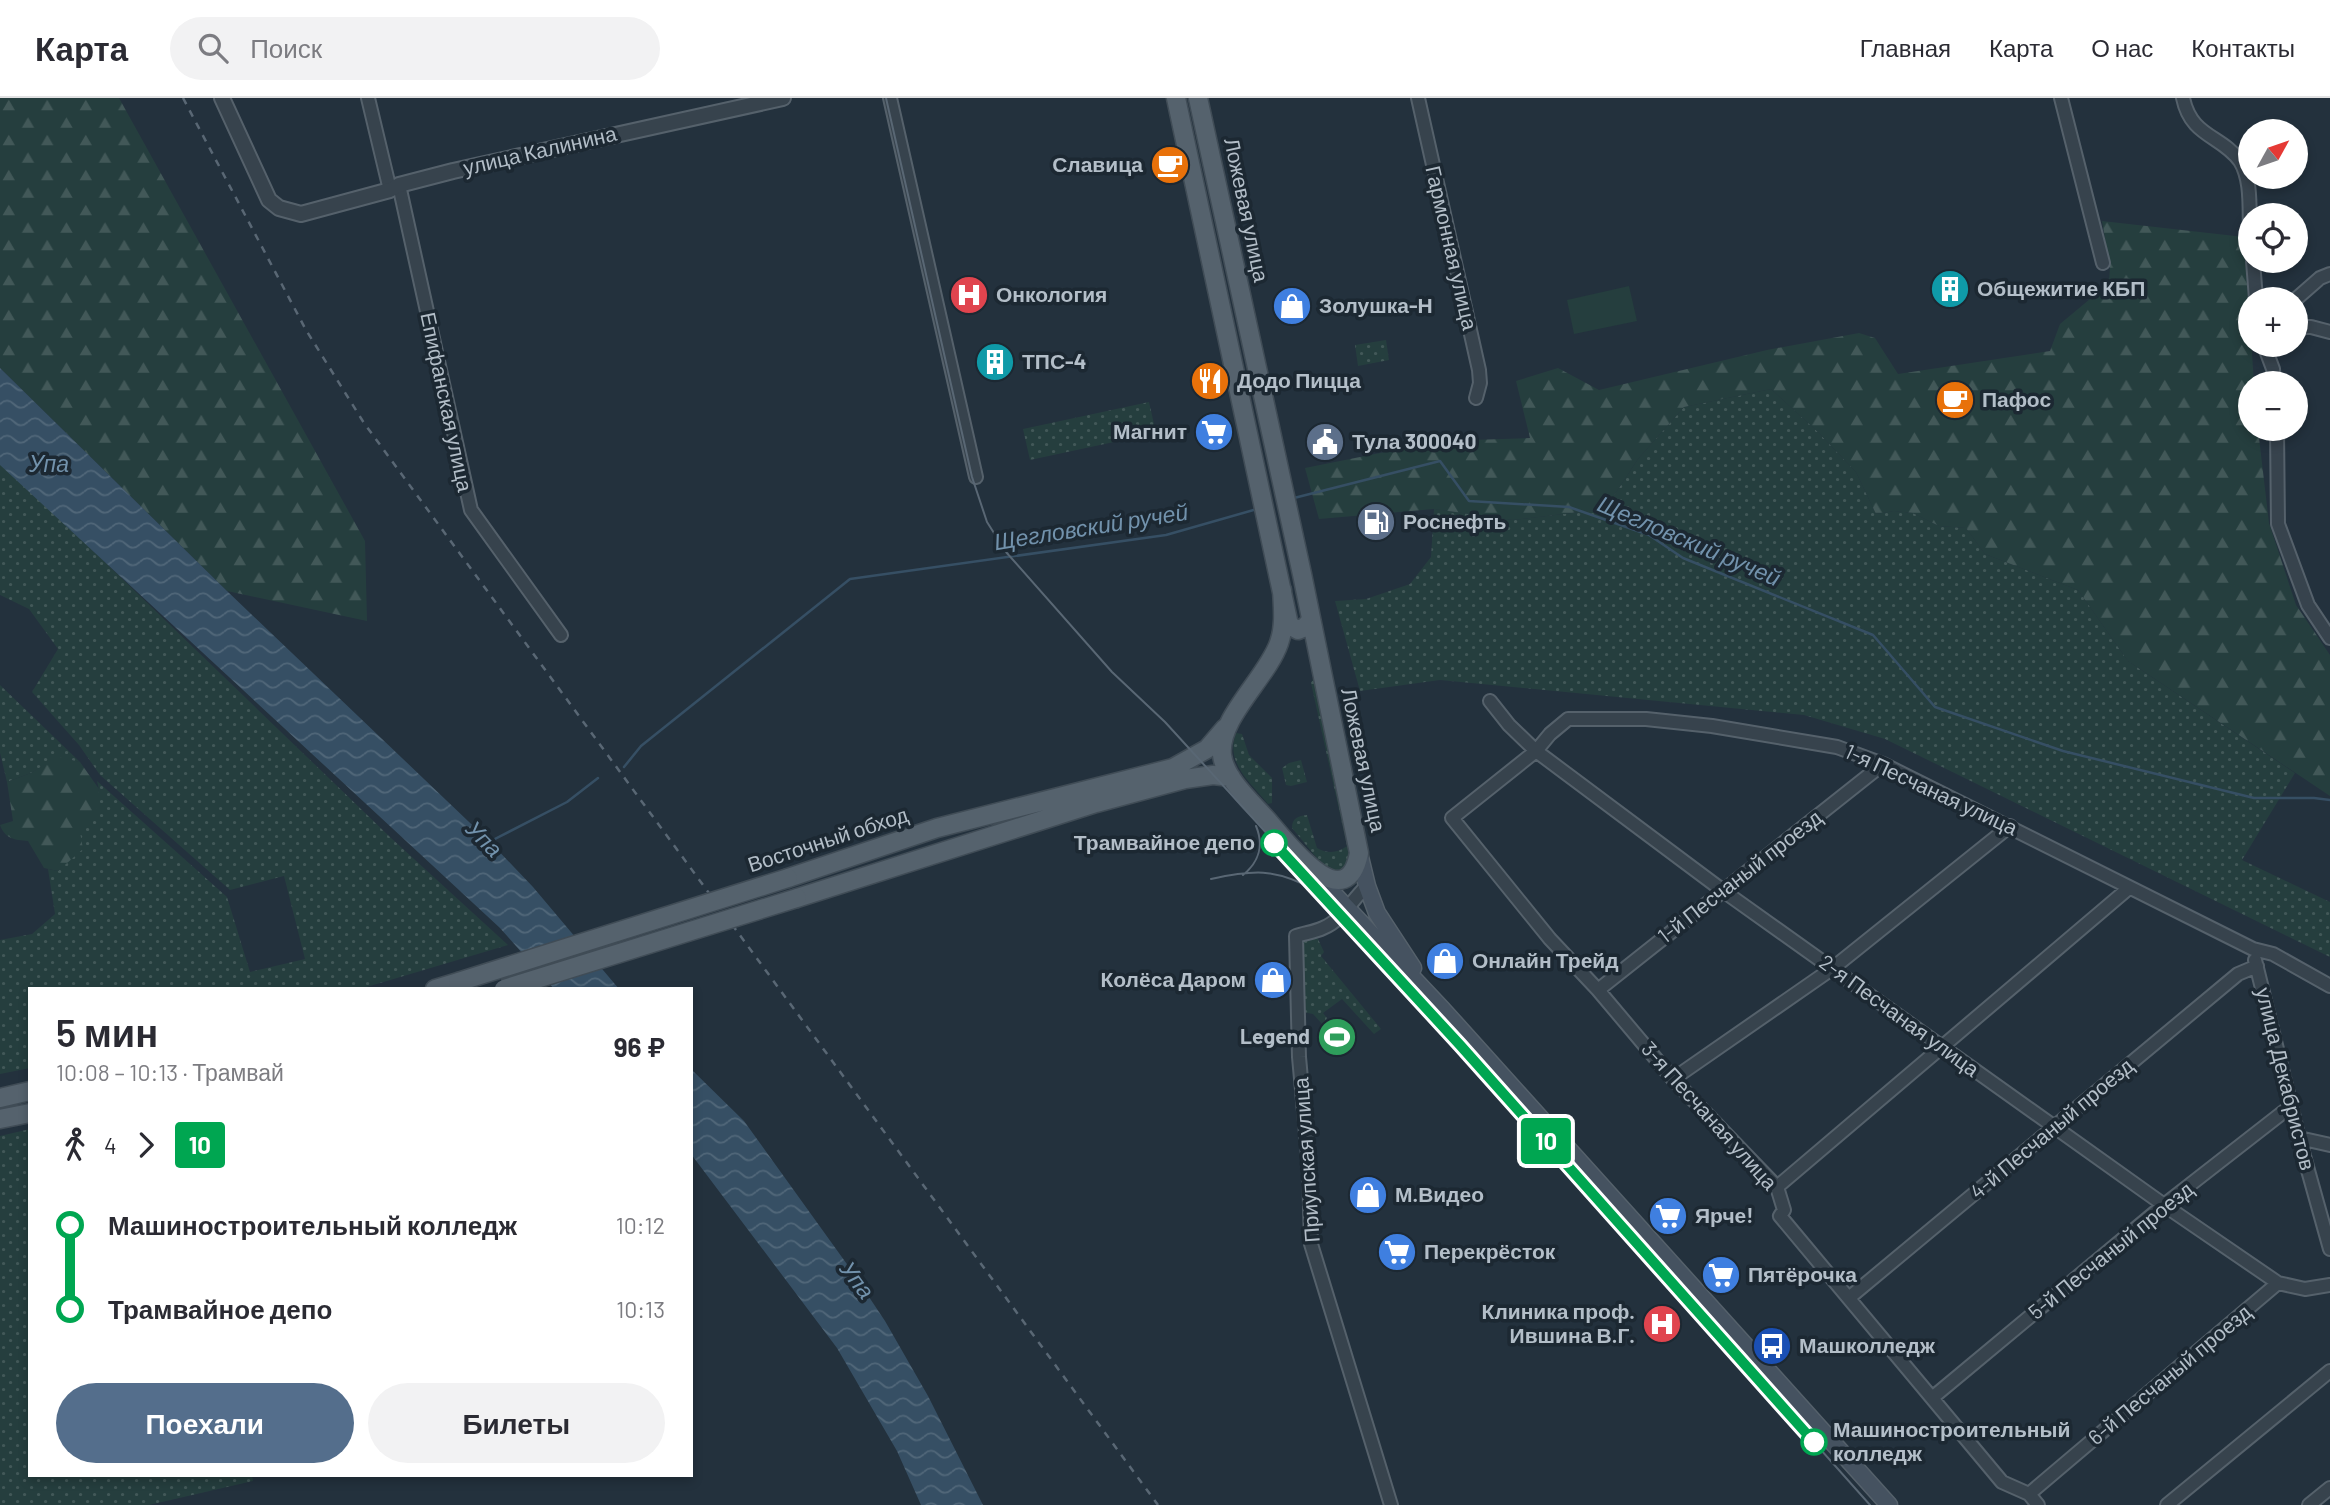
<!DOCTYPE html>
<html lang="ru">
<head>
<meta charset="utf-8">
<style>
	:root { --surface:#fff; --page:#f2f2f3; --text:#2b2b33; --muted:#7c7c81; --line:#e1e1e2; --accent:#546e8c }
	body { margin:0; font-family:Barlow,sans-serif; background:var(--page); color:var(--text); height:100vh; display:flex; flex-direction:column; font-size:26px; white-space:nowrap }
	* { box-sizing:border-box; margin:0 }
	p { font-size:23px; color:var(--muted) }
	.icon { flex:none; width:38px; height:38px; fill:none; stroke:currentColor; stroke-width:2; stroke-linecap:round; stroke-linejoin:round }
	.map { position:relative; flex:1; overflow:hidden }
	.details { position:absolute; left:28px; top:889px; width:665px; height:490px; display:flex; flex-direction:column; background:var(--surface); border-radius:0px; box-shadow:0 4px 10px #0003 }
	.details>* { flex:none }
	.badge { padding:0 14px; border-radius:5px; font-size:24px; line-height:46px }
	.needle { width:46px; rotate:50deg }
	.fabs { position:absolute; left:2238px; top:21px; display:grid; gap:14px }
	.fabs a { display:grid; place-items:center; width:70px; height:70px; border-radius:50%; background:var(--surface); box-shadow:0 4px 10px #0003; font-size:35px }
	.map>.badge { position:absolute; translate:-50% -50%; box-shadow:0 0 0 4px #fff }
	.legs { display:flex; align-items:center; gap:10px; height:77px; padding:0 28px; font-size:23px }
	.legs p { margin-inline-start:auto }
	.head { display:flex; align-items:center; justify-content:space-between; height:119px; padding:0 28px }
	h1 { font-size:38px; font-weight:600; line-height:52px }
	.action { display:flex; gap:14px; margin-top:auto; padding:14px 28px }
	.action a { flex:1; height:80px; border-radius:42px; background:var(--accent); color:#fff; font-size:28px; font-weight:600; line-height:80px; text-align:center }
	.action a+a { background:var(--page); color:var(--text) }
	ul { padding:0 28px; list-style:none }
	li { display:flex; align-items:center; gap:24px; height:84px; font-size:26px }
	li i { display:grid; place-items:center; width:10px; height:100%; margin:0 9px; background:currentColor }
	li i::after { content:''; width:18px; height:18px; margin:-9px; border:5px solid; border-radius:50%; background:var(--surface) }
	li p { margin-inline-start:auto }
	li:first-child i { background:linear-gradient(#0000 50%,currentColor 0) }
	li:last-child i { background:linear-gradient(currentColor 50%,#0000 0) }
	header { display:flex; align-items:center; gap:42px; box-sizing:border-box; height:98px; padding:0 35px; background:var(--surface); border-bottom:2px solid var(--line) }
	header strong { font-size:33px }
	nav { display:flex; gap:38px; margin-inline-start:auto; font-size:24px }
	.search { width:490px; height:63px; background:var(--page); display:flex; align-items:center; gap:18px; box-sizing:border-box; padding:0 24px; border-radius:38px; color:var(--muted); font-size:26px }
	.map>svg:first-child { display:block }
	.grass { fill:url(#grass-dots) }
	.forest { fill:url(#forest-firs) }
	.garden { fill:#253e3e }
	.water { fill:url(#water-waves) }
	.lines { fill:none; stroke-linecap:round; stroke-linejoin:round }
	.stream { stroke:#364f64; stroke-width:2.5 }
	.minor-casing { stroke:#55616b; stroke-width:16 }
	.tertiary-casing { stroke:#55616b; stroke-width:18 }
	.secondary-casing { stroke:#55616b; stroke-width:19 }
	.primary-casing { stroke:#404c56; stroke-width:21 }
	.minor { stroke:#37434d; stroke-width:12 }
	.tertiary { stroke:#37434d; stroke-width:14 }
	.secondary { stroke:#455260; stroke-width:16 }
	.primary { stroke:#55626d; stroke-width:18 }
	.tram { stroke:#596774; stroke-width:2 }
	.rail { stroke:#596774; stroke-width:2.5; stroke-dasharray:7 7; stroke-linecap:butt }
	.primary-bridge-casing { stroke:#404c56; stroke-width:21; stroke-linecap:butt }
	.primary-bridge { stroke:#55626d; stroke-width:18 }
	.line-1-casing { stroke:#fff; stroke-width:16 }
	.line-1 { stroke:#00a651; stroke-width:10 }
	.stop-1-dot { fill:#fff; stroke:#00a651; stroke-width:3.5 }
	.labels { text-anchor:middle; stroke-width:7; stroke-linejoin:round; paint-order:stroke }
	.street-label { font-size:21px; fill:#b3bec8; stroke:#1c2832 }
	.poi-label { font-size:21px; font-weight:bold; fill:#b3bec8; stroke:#1c2832; text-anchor:start }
	.stop-label { font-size:21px; font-weight:bold; fill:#b3bec8; stroke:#1c2832; text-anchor:end }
	.water-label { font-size:23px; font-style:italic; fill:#7292ac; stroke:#1c2832 }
</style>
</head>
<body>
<header>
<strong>Карта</strong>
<div class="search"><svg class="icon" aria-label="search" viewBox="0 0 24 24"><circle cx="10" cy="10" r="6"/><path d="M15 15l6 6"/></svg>Поиск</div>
<nav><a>Главная</a><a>Карта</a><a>О нас</a><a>Контакты</a></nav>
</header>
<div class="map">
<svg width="2330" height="1407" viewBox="0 0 2330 1407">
	<defs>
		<pattern id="grass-dots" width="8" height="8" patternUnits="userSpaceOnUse" patternTransform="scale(1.75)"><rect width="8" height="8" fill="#253e3e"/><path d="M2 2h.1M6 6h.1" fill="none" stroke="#425858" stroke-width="1.8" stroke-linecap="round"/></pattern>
		<pattern id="forest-firs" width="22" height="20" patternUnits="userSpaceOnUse" patternTransform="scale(1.75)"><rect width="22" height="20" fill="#253e3e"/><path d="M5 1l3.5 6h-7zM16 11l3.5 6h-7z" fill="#425858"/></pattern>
		<pattern id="water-waves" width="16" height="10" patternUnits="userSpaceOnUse" patternTransform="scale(1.75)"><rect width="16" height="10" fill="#364f64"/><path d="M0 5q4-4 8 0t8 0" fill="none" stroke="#516779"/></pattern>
	</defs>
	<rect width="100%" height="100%" fill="#23313d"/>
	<!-- grass -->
	<path class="grass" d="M1386,242L1389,262L1358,268L1355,247Z
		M1771,291L1817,333L1856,374L1876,416L1894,413L1913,415L1939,428L1966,430L1985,456L2078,492L2128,563L2295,675L2242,762L2330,804V859L1885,641L1804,617L1440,582L1360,593L1335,503L1366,501L1410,486L1431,459L1434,411L1513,422L1605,411L1638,361L1684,309Z
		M1149,304L1156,335L1030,362L1023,331Z
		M0,363L390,739L508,847L360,891H30V970L0,976V842L32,836L55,816L48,771L58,773L99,692L97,683L227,799L250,874L305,861L284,778L230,792L100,677L79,647L32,594L58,551L29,511L0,497Z
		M1314,579L1355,758L1340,774L1325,770L1292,730C1292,720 1298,718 1307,717L1317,750C1327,756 1338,755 1347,748L1311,585Z
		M0,587L80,664L57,660L31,675L7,684L0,655Z
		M1236,635L1242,636L1249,657L1272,680V705L1268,706C1250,684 1225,665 1236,635Z
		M1301,662L1307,684L1291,688L1286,687L1282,670L1289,665Z
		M1317,839L1324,854L1321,858L1381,931L1374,936L1342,901L1323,915L1327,920L1323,927L1313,916L1303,914V844Z
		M30,1031V1377H252L253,1383L149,1407H0V1038Z"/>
	<!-- forest -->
	<path class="forest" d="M0,0H119L365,443L367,523L227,493L0,270Z
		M2102,123L2244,139L2254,285H2250V331H2258L2269,425L2296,507L2330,557V698L2128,563L2078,492L1985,456L1966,430L1939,428L1913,415L1894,413L1876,416L1856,374L1817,333L1771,291L1684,309L1638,361L1605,411L1513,422L1434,411L1319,421L1305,370L1440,343L1530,340L1516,283L1558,270L1599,292L1767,252L1859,235L1875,240L1898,276L2050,253L2060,226L2096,196L2109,182L2110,170Z
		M57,659L80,664L99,691L96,718L80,734L83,751L58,773L44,770L28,743C15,742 5,741 0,727L13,723L7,684L31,675Z"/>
	<!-- garden -->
	<path class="garden" d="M1629,188L1637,223L1574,236L1567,202Z"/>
	<!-- water -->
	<path class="water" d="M0,270L227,493L490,744L533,789L619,891H554L500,830L0,367Z
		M691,971L744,1023L849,1169L885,1223L928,1298L983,1407H921L897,1353L837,1250L691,1056Z"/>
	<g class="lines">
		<!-- stream -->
		<path class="stream" d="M1294,400L1440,363L1469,403L1569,409L1649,437L1683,460L1873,537L1935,609L2063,653L2254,700H2314L2330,702
			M624,669L641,648L850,481L1166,437L1257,411
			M489,744L567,704L598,680"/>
		<!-- minor casing -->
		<g class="minor-casing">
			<path id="minor" d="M368,0L390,92
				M890,0L976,379
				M1418,0L1479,272L1480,285L1476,300
				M2061,0L2103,165
				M2183,0C2191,39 2221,37 2240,63C2252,82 2249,112 2250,133
				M399,87L471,412L561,537
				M2253,163L2256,201
				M2296,201L2320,180L2330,176
				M2296,229H2311L2330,234
				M2264,247L2273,271L2274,285
				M2277,331L2278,426L2308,507L2330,540
				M1490,603L1509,627L1536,653L1722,792L2164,1107L2278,1185L2305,1191L2330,1187
				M1367,788C1352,801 1343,822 1323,830C1315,834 1305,835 1296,838L1299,959L1309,1068L1311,1146L1391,1407
				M2255,862L2299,1040L2330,1151
				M1598,892L1883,666
				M1673,981L1833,870L2010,728
				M2299,1040L2330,1047
				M1777,1089L2129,790
				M1850,1199L2238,876L2257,868
				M1932,1300L2164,1107L2291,1008
				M2029,1396L2278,1185
				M2038,1407L2029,1396L2002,1384L1780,1118L1784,1112L1777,1089L1673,981L1598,892L1550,841L1452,720L1536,653L1550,636L1568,621H1646L1712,628L1837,649L1883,666L2253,851L2273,856L2330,888
				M2167,1407L2330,1273
				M2309,1407L2330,1390"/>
		</g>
		<!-- tertiary casing -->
		<g class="tertiary-casing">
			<path id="tertiary" d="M222,0L269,102L279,110L301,116L390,92L399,87L453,73L783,0"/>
		</g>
		<!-- secondary casing -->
		<g class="secondary-casing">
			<path id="secondary" d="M1359,755L1367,788L1377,815L1413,870
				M1312,773L1443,912L1889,1407"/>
		</g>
		<!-- primary casing -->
		<g class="primary-casing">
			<path id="primary" d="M1176,0L1289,527L1298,532L1305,529L1311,522
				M1198,0L1302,476L1359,755C1346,822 1288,746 1270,725C1254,706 1225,682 1222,657C1218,620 1267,580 1279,545C1285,528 1283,510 1282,492
				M788,780L937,730L1173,670L1207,651L1225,630
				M797,800L1096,705L1185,681L1213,677L1231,679
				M435,891L458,884
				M0,1000L30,993
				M0,1021L30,1015"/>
		</g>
		<!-- minor -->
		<use href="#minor" class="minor"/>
		<!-- tertiary -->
		<use href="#tertiary" class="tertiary"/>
		<!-- secondary -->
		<use href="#secondary" class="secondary"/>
		<!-- primary -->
		<use href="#primary" class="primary"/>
		<!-- tram -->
		<path class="tram" d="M886,0L972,379L987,424L1006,454L1112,574L1165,624L1450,936L1870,1407
			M1243,777C1259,764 1264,747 1256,728
			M1211,781C1253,772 1274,770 1313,791"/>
		<!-- rail -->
		<path class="rail" d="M183,0L306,232L364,325L1158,1407"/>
		<!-- primary-bridge casing -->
		<g class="primary-bridge-casing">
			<path id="primary-bridge" d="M458,884L788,780
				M504,891L797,800"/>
		</g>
		<!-- primary-bridge -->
		<use href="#primary-bridge" class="primary-bridge"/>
	</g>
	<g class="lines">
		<!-- line-1 casing -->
		<g class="line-1-casing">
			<path id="line-1" d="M1274,745L1460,947L1814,1344"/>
		</g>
		<!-- line-1 -->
		<use href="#line-1" class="line-1"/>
	</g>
	<!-- icons -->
	<defs>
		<g id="cafe-disc" transform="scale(2.0125)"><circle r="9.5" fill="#e8710a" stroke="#1c2832"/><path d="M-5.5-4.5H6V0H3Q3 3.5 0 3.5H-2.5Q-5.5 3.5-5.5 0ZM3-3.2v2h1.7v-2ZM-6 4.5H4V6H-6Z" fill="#fff"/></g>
		<g id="building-disc" transform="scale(2.0125)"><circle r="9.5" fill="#0f9aa8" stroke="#1c2832"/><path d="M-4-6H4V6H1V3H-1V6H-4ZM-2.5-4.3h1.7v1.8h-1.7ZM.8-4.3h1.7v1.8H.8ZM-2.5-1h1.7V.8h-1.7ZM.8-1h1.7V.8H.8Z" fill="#fff"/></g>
		<g id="hospital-disc" transform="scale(2.0125)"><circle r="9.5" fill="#e0444e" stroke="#1c2832"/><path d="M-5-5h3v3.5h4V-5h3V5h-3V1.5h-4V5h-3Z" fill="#fff"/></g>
		<g id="shop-disc" transform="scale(2.0125)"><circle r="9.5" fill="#3f7fe0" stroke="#1c2832"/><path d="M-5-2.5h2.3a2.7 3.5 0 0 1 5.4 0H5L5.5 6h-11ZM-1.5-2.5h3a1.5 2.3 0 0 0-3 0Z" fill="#fff"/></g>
		<g id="restaurant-disc" transform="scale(2.0125)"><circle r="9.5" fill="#e8710a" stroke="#1c2832"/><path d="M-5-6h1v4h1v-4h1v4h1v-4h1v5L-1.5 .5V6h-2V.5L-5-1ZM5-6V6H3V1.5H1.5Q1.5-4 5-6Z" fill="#fff"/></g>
		<g id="supermarket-disc" transform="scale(2.0125)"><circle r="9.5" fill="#3f7fe0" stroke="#1c2832"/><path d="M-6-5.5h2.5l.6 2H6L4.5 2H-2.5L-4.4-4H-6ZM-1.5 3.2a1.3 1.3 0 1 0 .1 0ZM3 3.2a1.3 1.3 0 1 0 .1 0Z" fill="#fff"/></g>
		<g id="civic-disc" transform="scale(2.0125)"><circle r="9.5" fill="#5c6f8a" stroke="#1c2832"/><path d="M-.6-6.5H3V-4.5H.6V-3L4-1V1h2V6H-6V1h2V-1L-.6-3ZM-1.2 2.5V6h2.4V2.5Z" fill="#fff"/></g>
		<g id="fuel-disc" transform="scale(2.0125)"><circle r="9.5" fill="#5c6f8a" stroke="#1c2832"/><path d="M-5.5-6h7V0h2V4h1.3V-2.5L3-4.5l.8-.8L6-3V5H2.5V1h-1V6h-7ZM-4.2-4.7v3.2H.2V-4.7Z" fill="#fff"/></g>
		<g id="stadium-disc" transform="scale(2.0125)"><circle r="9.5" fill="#2e9e5b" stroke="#1c2832"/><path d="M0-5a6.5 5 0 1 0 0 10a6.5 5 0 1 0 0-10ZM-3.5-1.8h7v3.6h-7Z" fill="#fff"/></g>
		<g id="bus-disc" transform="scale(2.0125)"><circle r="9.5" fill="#1a4fb4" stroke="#1c2832"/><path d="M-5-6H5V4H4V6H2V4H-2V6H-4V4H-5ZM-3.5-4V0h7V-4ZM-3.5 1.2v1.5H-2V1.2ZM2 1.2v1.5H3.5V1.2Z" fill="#fff"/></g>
	</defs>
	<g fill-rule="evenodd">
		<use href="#cafe-disc" x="1170" y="67"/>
		<use href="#building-disc" x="1950" y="191"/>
		<use href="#hospital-disc" x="969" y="197"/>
		<use href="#shop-disc" x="1292" y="208"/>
		<use href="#building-disc" x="995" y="264"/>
		<use href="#restaurant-disc" x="1210" y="283"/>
		<use href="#cafe-disc" x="1955" y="302"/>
		<use href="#supermarket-disc" x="1214" y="334"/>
		<use href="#civic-disc" x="1325" y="344"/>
		<use href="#fuel-disc" x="1376" y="424"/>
		<use href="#shop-disc" x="1445" y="863"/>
		<use href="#shop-disc" x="1273" y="882"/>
		<use href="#stadium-disc" x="1337" y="939"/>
		<use href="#shop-disc" x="1368" y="1097"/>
		<use href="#supermarket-disc" x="1668" y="1118"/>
		<use href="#supermarket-disc" x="1397" y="1154"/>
		<use href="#supermarket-disc" x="1721" y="1177"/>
		<use href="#hospital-disc" x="1662" y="1226"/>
		<use href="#bus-disc" x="1772" y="1248"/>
	</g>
	<!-- markers -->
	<g class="stop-1-dot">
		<circle cx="1274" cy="745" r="12"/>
		<circle cx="1814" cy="1344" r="12"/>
	</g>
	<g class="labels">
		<!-- street labels -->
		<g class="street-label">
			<text transform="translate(540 53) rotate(-13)" y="7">улица Калинина</text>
			<text transform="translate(1246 112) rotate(78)" y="7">Ложевая улица</text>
			<text transform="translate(1451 150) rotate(77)" y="7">Гармонная улица</text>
			<text transform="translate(446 304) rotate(78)" y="7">Епифанская улица</text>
			<text transform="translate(1363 662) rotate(78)" y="7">Ложевая улица</text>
			<text transform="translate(1931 692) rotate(25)" y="7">1-я Песчаная улица</text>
			<text transform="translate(828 742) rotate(-18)" y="7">Восточный обход</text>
			<text transform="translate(1740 779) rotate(-38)" y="7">1-й Песчаный проезд</text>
			<text transform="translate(1899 918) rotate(36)" y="7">2-я Песчаная улица</text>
			<text transform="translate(2285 981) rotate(76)" y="7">улица Декабристов</text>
			<text transform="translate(1709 1018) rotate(48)" y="7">3-я Песчаная улица</text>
			<text transform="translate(2052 1031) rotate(-40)" y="7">4-й Песчаный проезд</text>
			<text transform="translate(1307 1062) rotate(-94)" y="7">Приупская улица</text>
			<text transform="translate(2111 1153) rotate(-39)" y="7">5-й Песчаный проезд</text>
			<text transform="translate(2170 1277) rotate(-40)" y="7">6-й Песчаный проезд</text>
		</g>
		<!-- poi labels -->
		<g class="poi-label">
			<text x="1143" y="74" text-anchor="end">Славица</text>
			<text x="1977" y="198">Общежитие КБП</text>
			<text x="996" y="204">Онкология</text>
			<text x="1319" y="215">Золушка-Н</text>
			<text x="1022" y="271">ТПС-4</text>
			<text x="1237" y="290">Додо Пицца</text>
			<text x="1982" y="309">Пафос</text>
			<text x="1187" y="341" text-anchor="end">Магнит</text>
			<text x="1352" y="351">Тула 300040</text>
			<text x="1403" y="431">Роснефть</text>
			<text x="1472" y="870">Онлайн Трейд</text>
			<text x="1246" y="889" text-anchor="end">Колёса Даром</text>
			<text x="1310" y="946" text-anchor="end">Legend</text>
			<text x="1395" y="1104">М.Видео</text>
			<text x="1695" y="1125">Ярче!</text>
			<text x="1424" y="1161">Перекрёсток</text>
			<text x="1748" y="1184">Пятёрочка</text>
			<text x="1635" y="1221" text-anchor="end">Клиника проф.<tspan x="1635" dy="24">Ившина В.Г.</tspan></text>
			<text x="1799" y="1255">Машколледж</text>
		</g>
		<!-- stop labels -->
		<g class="stop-label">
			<text x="1255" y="752">Трамвайное депо</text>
			<text x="1833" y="1339" text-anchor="start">Машиностроительный<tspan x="1833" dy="24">колледж</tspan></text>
		</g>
		<!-- water labels -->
		<g class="water-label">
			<text x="49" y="374">Упа</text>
			<text transform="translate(1091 429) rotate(-9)" y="8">Щегловский ручей</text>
			<text transform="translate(1689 443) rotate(23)" y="8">Щегловский ручей</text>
			<text transform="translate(484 741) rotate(45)" y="8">Упа</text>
			<text transform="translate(857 1182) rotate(53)" y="8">Упа</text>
		</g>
	</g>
</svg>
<div class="fabs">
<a><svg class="needle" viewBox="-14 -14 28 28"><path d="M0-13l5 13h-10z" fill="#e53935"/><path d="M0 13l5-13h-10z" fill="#7c7c81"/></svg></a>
<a><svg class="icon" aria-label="locate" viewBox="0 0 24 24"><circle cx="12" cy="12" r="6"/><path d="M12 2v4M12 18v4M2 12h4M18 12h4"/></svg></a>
<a>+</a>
<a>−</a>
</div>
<b class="badge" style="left:1546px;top:1043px;background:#00a651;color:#fff">10</b>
<section class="details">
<div class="head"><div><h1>5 мин</h1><p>10:08 – 10:13 · Трамвай</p></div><b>96 ₽</b></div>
<div class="legs"><svg class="icon" aria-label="walk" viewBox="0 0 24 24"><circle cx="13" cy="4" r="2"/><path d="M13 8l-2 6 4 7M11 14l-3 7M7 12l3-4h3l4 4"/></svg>4<svg class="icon" aria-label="forward" viewBox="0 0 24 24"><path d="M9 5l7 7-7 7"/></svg><b class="badge" style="background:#00a651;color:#fff">10</b></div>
<ul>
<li><i style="color:#00a651"></i><b>Машиностроительный колледж</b><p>10:12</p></li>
<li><i style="color:#00a651"></i><b>Трамвайное депо</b><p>10:13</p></li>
</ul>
<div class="action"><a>Поехали</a><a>Билеты</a></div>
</section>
</div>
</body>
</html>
